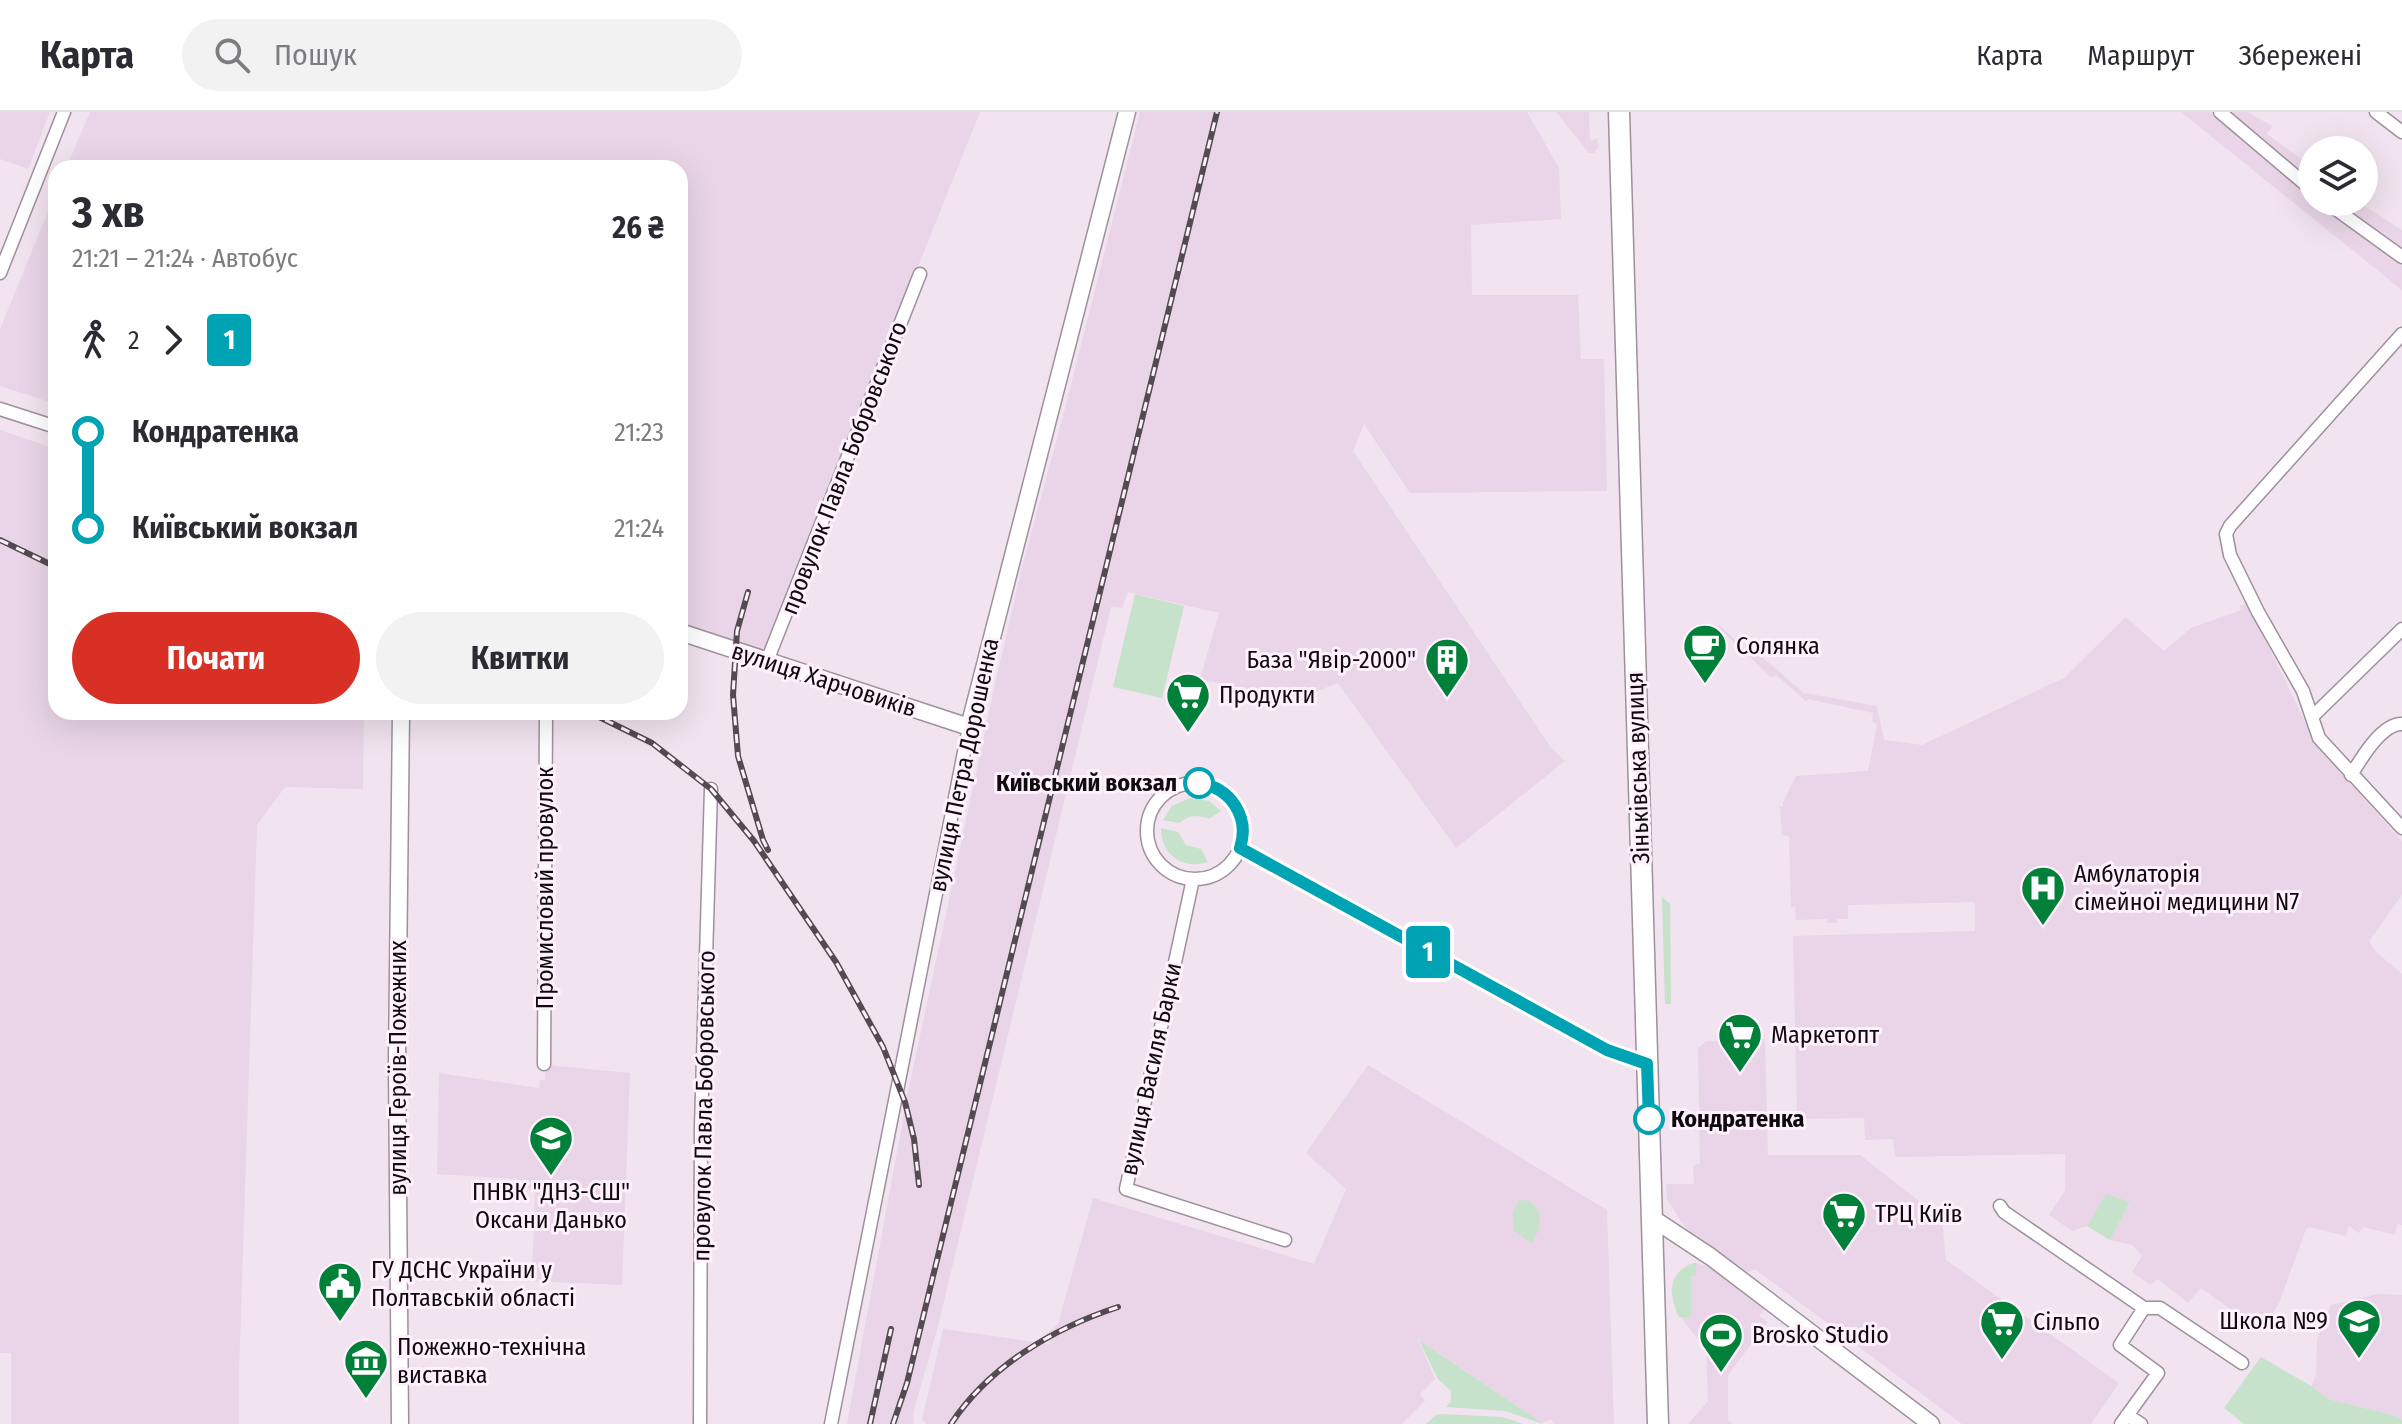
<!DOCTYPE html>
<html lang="uk">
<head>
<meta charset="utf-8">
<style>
	:root { --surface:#fff; --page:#f2f2f3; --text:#2b2b33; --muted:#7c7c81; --line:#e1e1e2; --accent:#d93025 }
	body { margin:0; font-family:"Fira Sans Condensed",sans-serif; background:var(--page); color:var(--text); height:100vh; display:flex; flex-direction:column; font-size:30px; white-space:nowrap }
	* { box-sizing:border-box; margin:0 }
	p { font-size:26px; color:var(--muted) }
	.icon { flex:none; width:44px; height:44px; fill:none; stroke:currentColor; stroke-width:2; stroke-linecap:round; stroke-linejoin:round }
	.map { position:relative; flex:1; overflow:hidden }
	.details { position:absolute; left:48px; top:48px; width:640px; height:560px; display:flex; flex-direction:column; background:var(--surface); border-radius:24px; box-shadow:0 8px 32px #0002 }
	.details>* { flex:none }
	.badge { padding:0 16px; border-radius:6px; font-size:28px; line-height:52px }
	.controls { position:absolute; left:2298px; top:24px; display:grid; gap:16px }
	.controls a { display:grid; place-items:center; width:80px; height:80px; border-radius:50%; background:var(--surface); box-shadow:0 8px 32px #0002; font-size:40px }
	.map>.badge { position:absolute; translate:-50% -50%; box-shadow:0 0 0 4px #fff }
	.legs { display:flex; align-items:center; gap:12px; height:88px; padding:0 24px; font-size:26px }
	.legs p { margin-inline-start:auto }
	.headline { display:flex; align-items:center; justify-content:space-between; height:136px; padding:0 24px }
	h1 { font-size:44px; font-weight:700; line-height:60px }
	.primary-button { display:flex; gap:16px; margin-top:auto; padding:16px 24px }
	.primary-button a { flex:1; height:92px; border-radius:48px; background:var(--accent); color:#fff; font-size:32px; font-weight:700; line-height:92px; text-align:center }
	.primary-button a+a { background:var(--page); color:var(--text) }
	ul { padding:0 24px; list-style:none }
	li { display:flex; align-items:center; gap:28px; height:96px; font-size:30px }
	li i { display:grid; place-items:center; width:12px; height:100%; margin:0 10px; background:currentColor }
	li i::after { content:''; width:20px; height:20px; margin:-10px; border:6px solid; border-radius:50%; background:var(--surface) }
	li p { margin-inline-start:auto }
	li:first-child i { background:linear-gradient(#0000 50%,currentColor 0) }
	li:last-child i { background:linear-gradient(currentColor 50%,#0000 0) }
	header { display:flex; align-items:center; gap:48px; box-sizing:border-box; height:112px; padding:0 40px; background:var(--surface); border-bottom:2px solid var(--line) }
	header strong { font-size:38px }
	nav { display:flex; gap:44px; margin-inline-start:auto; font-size:28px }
	.search { width:560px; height:72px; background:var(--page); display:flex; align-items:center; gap:20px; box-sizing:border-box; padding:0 28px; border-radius:44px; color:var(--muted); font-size:30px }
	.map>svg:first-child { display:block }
	.built { fill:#e9d5e7 }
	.green { fill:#c6e2cb }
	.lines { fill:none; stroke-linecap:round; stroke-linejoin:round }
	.minor-casing { stroke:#9d919c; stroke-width:15 }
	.tertiary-casing { stroke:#9d919c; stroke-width:19 }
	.primary-casing { stroke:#9d919c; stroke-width:23 }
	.minor { stroke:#fff; stroke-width:12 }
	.tertiary { stroke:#fff; stroke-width:16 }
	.primary { stroke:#fff; stroke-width:20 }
	.rail-casing { stroke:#534b51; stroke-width:6 }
	.rail { stroke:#fef0fd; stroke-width:3; stroke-dasharray:9; stroke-linecap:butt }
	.line-1-casing { stroke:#fff; stroke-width:18 }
	.line-1 { stroke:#00a3b4; stroke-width:12 }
	.stop-1-dot { fill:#fff; stroke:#00a3b4; stroke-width:4 }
	.labels { text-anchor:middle; stroke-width:6; stroke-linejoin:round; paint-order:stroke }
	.street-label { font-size:24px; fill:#0f0a0e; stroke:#fef0fd }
	.poi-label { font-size:24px; fill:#0f0a0e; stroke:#fef0fd; text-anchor:start }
	.stop-label { font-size:24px; font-weight:bold; fill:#0f0a0e; stroke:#fef0fd; text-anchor:end }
</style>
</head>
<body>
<header>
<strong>Карта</strong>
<div class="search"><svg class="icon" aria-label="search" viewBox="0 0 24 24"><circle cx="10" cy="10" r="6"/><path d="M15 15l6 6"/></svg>Пошук</div>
<nav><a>Карта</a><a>Маршрут</a><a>Збережені</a></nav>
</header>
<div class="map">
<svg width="2402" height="1312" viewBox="0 0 2402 1312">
	<rect width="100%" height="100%" fill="#f1e3ef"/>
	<!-- built -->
	<path class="built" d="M0,0H50L28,57L0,47Z
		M90,0H980L763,541L680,513V56H66Z
		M1140,0H1527L1559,56L1561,107L1471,113L1472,183H1578L1581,247H1604L1607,379L1410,381L1364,312L1353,339L1551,636L1565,649L1456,736L1338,571L1294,588L1200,567L1219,501L1128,480L1122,496L1111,495L937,1218L913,1301L914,1312H847L908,980L995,572L1022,455L1062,308Z
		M1556,0H1589L1590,29L1597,26L1599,35L1594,41H1589Z
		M2181,0H2210L2312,83V90H2319L2402,151V178Z
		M2229,0H2248L2272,14L2267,22L2312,55V72Z
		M56,80V292L0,274V217Z
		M2332,90H2358L2402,118V137L2349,104Z
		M0,318L56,337V600H364L363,677L285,675L257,713L239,1261V1312H11V1241H0Z
		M2247,491L2318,636L2402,729V783L2369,829L2375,839L2402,862V1113L2397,1112L2395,1123L2363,1115L2359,1121L2349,1114L2346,1124L2310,1115L2306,1117L2279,1191L2261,1219L2201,1176L2188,1191L2158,1167L2150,1173L2132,1160L2142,1144L2132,1133L2110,1128L2130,1091L2106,1083L2087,1114L2072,1119L2049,1103L2065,1078V1042L1895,1045L1893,1027L1865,1028L1864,1006L1797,1007L1793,824L1975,819V790L1848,793V807H1837V811H1828L1827,807L1796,808L1795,795H1791L1789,724L1782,723L1780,695L1783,694V690L1796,664L1868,659L1877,612L1872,610L1873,601L1808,587L1807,590L1776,563L1772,566L1718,515L1710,524L1711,531L1706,526L1719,513L1750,542L1755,539L1804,581L1877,594L1884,628L1922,633L2064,566L2126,505L2164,539L2191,516L2241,498L2240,494Z
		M1765,927L1768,1043H1860L1942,1107L1946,1148L2119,1271L2091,1312H1962L1755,1157L1747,1160L1694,1124L1682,1111L1667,1087L1666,1072H1694L1693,1053L1700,1052L1698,936L1707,929Z
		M546,953L630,961L622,1173L532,1169L535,1081L516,1067L437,1062L439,961L539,976L540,968H545Z
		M1368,953L1607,1098L1614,1312H1554L1551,1307L1542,1311L1418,1227L1435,1267L1420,1282L1425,1289L1402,1312H927L922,1308L943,1217L1050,1232L1045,1223L1058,1212L1093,1086L1314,1152L1346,1077L1306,1041Z
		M1696,1151L1713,1156L1766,1195L1759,1204L1768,1210L1728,1263V1308L1733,1312H1688L1708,1289L1706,1237L1677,1201L1671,1179L1674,1166L1689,1152Z
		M2378,1182L2402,1183V1308L2396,1304L2328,1287L2311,1274L2316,1263L2317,1227L2331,1193Z"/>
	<!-- green -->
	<path class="green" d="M1135,482L1184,494L1162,586L1113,575Z
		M1190,686L1209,689L1221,699L1209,707C1197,702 1188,703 1179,711L1163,708L1172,694Z
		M1161,716L1178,720L1186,733L1201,737L1208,750C1183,758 1161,743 1161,716Z
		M1662,785L1670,792L1671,892H1665Z
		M2106,1082L2130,1090L2110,1128L2087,1114Z
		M1519,1088L1530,1089L1540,1100L1539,1117L1532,1131L1513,1118V1100Z
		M1696,1151V1164H1691V1205H1679C1668,1184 1668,1157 1696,1151Z
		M1419,1228L1542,1311L1543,1312L1505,1299L1446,1295L1451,1289V1279L1438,1267Z
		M2261,1245L2311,1274L2328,1287L2396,1304L2402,1308V1312H2244L2224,1296Z
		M1443,1302L1503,1305L1523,1312H1426L1436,1303Z"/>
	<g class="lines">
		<!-- minor casing -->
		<g class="minor-casing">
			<path id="minor" d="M2220,0L2312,78
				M2376,0L2402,20
				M2326,90L2402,145
				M0,161L64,0
				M2402,222L2230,414L2226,422L2230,443L2258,500L2303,579L2319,626L2402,716
				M0,297L56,315
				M767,549L920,162
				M2313,604L2402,517
				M2351,663C2361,647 2382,611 2402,612
				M1147 719a48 48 0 1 1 96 0a48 48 0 1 1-96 0Z
				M1240,736L1607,938L1647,952
				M1193,767L1126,1077L1285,1128
				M544,952L546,600
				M2000,1094L2004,1100L2144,1196H2160L2242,1251
				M2127,1303L2141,1312
				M700,1312L701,1015L711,677
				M831,1312L969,615
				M2121,1312L2158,1261L2120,1233L2144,1196"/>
		</g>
		<!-- tertiary casing -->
		<g class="tertiary-casing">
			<path id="tertiary" d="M680,520L969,615L1127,0
				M1652,1106L1711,1145L1931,1312
				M400,1312L397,950L401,600"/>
		</g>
		<!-- primary casing -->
		<g class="primary-casing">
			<path id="primary" d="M1619,0L1658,1312"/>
		</g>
		<!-- minor -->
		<use href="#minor" class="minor"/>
		<!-- tertiary -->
		<use href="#tertiary" class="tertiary"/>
		<!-- primary -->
		<use href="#primary" class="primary"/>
		<!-- rail casing -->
		<g class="rail-casing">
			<path id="rail" d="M0,428L56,455
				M748,480L737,519L733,583L738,644L763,728L768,738
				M589,600L652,631L711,677L754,729L836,850L883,935L905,990L914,1027L919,1073
				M870,1312L891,1217
				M893,1312L907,1271L1217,0
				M951,1312C989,1254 1054,1216 1118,1195"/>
		</g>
		<!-- rail -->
		<use href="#rail" class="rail"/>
	</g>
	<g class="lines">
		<!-- line-1 casing -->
		<g class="line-1-casing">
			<path id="line-1" d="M1199,671C1231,676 1250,705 1240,736L1607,938L1647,952L1649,1007"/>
		</g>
		<!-- line-1 -->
		<use href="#line-1" class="line-1"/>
	</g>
	<!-- icons -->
	<defs>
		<g id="cafe-pin" transform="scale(2.3)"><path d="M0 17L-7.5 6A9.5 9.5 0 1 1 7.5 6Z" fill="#008039" stroke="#fef0fd"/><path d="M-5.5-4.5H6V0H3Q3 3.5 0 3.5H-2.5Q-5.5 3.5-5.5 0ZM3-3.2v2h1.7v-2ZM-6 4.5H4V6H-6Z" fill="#fff"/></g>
		<g id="building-pin" transform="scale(2.3)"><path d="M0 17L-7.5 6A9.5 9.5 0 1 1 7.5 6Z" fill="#008039" stroke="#fef0fd"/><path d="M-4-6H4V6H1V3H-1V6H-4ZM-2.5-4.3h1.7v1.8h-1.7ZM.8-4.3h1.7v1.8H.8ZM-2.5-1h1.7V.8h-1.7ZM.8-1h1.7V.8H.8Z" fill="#fff"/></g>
		<g id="supermarket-pin" transform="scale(2.3)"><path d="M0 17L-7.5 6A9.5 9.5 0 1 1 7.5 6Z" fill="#008039" stroke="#fef0fd"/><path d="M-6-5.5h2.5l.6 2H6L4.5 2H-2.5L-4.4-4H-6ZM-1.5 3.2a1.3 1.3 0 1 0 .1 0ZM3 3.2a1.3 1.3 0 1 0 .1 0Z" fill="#fff"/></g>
		<g id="hospital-pin" transform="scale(2.3)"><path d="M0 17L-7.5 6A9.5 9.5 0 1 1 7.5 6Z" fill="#008039" stroke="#fef0fd"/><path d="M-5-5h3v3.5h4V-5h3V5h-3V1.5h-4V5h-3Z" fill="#fff"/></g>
		<g id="school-pin" transform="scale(2.3)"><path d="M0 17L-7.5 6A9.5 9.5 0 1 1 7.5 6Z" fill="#008039" stroke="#fef0fd"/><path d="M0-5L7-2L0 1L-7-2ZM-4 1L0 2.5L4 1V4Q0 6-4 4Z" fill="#fff"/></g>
		<g id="civic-pin" transform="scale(2.3)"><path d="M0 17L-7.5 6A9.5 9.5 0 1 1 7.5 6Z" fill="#008039" stroke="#fef0fd"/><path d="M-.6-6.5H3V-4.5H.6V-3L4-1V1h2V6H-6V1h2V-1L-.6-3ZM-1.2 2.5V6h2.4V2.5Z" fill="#fff"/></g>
		<g id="stadium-pin" transform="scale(2.3)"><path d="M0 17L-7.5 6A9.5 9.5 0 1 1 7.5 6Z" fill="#008039" stroke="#fef0fd"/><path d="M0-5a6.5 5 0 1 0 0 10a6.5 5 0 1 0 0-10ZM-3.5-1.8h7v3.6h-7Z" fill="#fff"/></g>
		<g id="museum-pin" transform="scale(2.3)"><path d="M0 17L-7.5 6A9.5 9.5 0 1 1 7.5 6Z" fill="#008039" stroke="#fef0fd"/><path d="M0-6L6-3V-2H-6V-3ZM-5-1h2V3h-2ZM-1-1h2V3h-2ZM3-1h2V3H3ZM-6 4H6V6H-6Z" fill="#fff"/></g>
	</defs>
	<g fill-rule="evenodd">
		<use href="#cafe-pin" x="1705" y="534"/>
		<use href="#building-pin" x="1447" y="548"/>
		<use href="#supermarket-pin" x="1188" y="583"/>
		<use href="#hospital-pin" x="2043" y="776"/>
		<use href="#supermarket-pin" x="1740" y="923"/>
		<use href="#school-pin" x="551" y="1026"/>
		<use href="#supermarket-pin" x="1844" y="1102"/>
		<use href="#civic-pin" x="340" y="1172"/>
		<use href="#school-pin" x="2359" y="1209"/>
		<use href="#supermarket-pin" x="2002" y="1210"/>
		<use href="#stadium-pin" x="1721" y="1223"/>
		<use href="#museum-pin" x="366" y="1249"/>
	</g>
	<!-- markers -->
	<g class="stop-1-dot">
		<circle cx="1199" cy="671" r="14"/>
		<circle cx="1649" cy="1007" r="14"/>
	</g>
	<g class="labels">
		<!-- street labels -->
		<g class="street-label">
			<text transform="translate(844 356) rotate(-69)" y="8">провулок Павла Бобровського</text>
			<text transform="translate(824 568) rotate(18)" y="8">вулиця Харчовиків</text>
			<text transform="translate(964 653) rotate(-78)" y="8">вулиця Петра Дорошенка</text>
			<text transform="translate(1638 656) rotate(-92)" y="8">Зіньківська вулиця</text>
			<text transform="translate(545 776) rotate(-90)" y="8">Промисловий провулок</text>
			<text transform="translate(398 956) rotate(-90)" y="8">вулиця Героїв-Пожежних</text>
			<text transform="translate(1151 957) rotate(-78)" y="8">вулиця Василя Барки</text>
			<text transform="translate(704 994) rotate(-89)" y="8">провулок Павла Бобровського</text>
		</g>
		<!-- poi labels -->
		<g class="poi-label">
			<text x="1736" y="542">Солянка</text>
			<text x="1416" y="556" text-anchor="end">База "Явір-2000"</text>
			<text x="1219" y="591">Продукти</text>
			<text x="2074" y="770">Амбулаторія<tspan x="2074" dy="28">сімейної медицини N7</tspan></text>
			<text x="1771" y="931">Маркетопт</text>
			<text x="551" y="1088" text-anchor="middle">ПНВК "ДНЗ-СШ"<tspan x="551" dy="28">Оксани Данько</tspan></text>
			<text x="1875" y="1110">ТРЦ Київ</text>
			<text x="371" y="1166">ГУ ДСНС України у<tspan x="371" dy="28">Полтавській області</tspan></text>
			<text x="2328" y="1217" text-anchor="end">Школа №9</text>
			<text x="2033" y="1218">Сільпо</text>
			<text x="1752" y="1231">Brosko Studio</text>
			<text x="397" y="1243">Пожежно-технічна<tspan x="397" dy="28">виставка</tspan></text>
		</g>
		<!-- stop labels -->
		<g class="stop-label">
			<text x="1177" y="679">Київський вокзал</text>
			<text x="1671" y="1015" text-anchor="start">Кондратенка</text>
		</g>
	</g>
</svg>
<div class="controls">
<a><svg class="icon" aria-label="layers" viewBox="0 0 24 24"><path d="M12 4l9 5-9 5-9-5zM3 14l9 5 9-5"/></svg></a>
</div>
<b class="badge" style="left:1428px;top:840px;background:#00a3b4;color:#fff">1</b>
<section class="details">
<div class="headline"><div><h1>3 хв</h1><p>21:21 – 21:24 · Автобус</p></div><b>26 ₴</b></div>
<div class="legs"><svg class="icon" aria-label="walk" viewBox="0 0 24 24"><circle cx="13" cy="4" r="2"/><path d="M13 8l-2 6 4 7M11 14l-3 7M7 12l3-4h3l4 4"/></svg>2<svg class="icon" aria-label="forward" viewBox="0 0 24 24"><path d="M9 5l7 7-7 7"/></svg><b class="badge" style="background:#00a3b4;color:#fff">1</b></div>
<ul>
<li><i style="color:#00a3b4"></i><b>Кондратенка</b><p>21:23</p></li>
<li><i style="color:#00a3b4"></i><b>Київський вокзал</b><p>21:24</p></li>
</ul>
<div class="primary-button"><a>Почати</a><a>Квитки</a></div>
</section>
</div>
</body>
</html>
